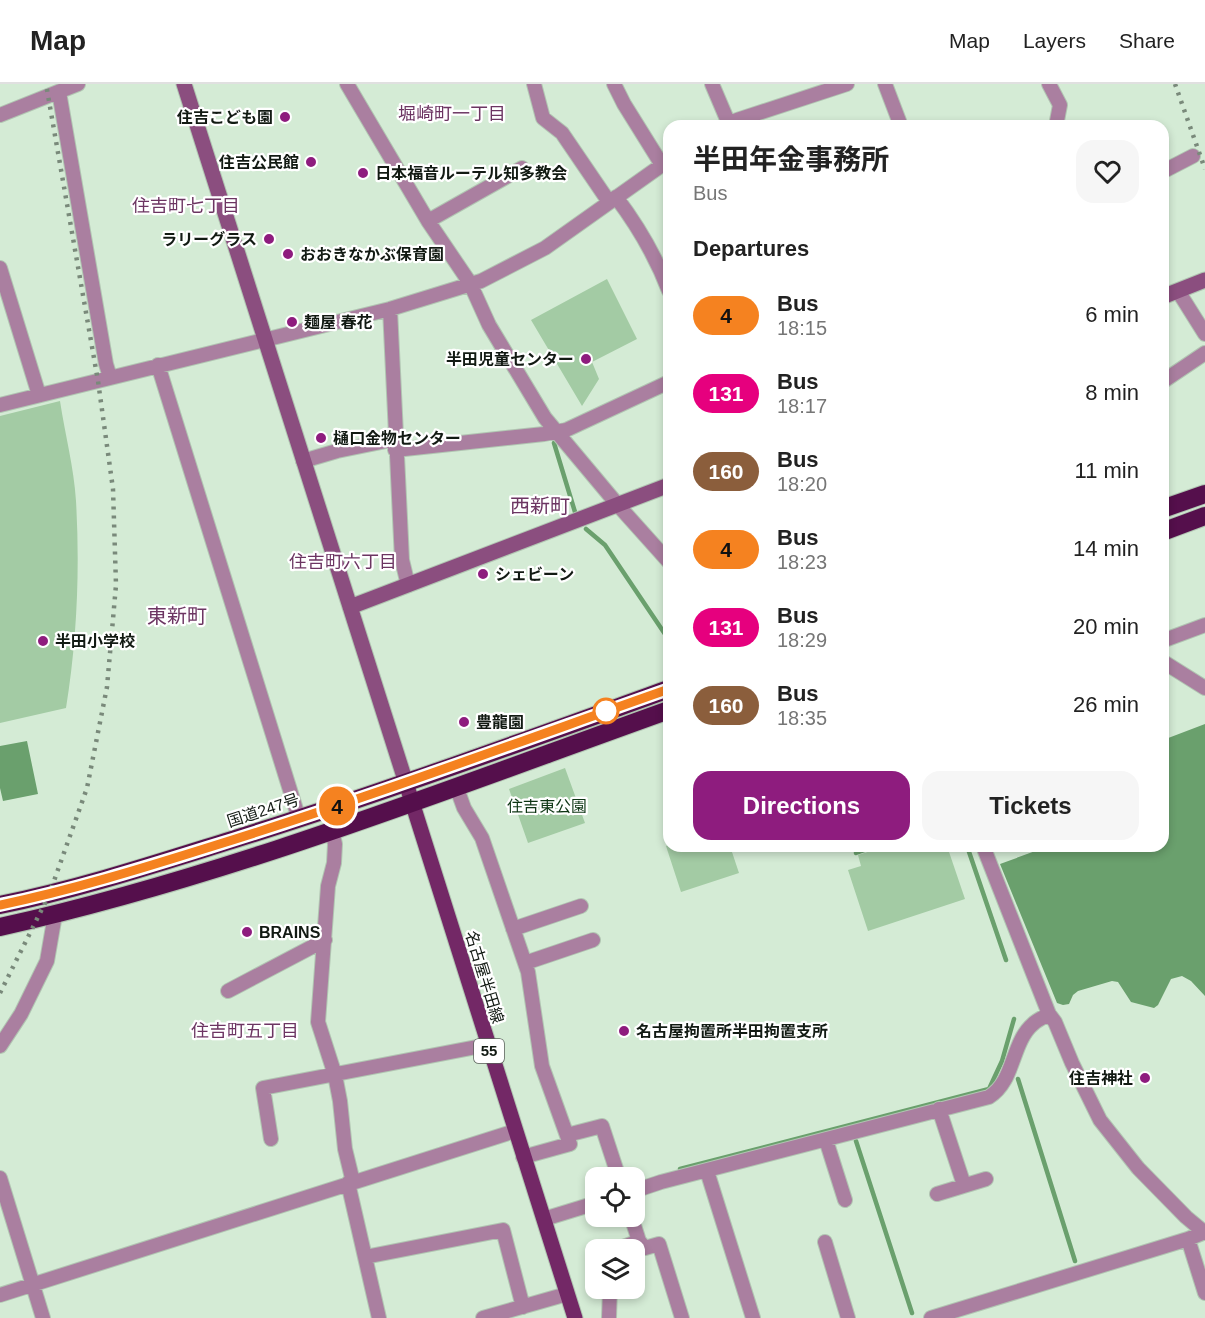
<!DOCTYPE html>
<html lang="en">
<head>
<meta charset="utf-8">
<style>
	:root { --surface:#fff; --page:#f6f6f6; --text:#222; --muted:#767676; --line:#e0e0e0; --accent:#8e1c7e }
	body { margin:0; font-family:Helvetica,"Noto Sans JP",sans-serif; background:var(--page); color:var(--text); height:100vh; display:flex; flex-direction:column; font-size:22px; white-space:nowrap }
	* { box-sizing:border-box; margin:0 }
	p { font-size:20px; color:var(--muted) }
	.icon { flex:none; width:33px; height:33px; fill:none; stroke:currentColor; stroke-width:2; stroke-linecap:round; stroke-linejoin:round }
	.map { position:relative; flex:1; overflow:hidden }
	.drawer { position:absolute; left:663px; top:36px; width:506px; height:732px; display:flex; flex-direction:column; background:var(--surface); border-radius:18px; box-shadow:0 3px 9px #0003 }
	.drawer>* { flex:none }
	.badge { padding:0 12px; border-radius:20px; font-size:21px; line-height:39px }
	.tools { position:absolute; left:585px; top:1083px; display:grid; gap:12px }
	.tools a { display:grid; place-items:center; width:60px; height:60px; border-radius:12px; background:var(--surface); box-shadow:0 3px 9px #0003; font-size:30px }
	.map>.badge { position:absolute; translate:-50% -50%; box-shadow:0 0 0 3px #fff }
	h2 { padding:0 30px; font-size:22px; line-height:54px }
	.round { display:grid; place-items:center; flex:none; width:63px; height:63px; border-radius:18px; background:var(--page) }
	.head { display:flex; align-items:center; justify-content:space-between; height:102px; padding:0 30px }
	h1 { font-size:28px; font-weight:700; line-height:45px }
	.button { display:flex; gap:12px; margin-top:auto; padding:12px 30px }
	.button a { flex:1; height:69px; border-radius:18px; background:var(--accent); color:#fff; font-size:24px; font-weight:700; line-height:69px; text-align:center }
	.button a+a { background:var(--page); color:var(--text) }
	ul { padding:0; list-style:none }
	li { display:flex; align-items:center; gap:18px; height:78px; padding:0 30px }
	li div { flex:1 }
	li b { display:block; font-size:22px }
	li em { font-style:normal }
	li .badge { min-width:66px; font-weight:700; text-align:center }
	header { display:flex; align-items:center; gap:36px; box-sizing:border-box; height:84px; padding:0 30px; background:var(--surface); border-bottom:2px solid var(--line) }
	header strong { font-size:28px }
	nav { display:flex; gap:33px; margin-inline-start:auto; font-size:21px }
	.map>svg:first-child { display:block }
	.green { fill:#a3cba4 }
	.water { fill:#6aa06d }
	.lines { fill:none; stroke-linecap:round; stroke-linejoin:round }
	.stream { stroke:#6aa06d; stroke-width:4.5 }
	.street-casing { stroke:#b1c5b2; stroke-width:16 }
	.secondary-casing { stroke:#b1c5b2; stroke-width:17 }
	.primary-casing { stroke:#b1c5b2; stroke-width:17 }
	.highway-casing { stroke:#b1c5b2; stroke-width:20 }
	.street { stroke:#aa7fa0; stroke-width:14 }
	.secondary { stroke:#8b4e7f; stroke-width:15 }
	.primary { stroke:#732866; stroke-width:15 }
	.highway { stroke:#550f4c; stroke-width:18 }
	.rail { stroke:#79897a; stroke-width:4.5; stroke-dasharray:3 6; stroke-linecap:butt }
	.line-casing { stroke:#fff; stroke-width:14 }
	.line { stroke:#f58220; stroke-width:9 }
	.poi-dot { fill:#8e1c7e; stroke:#fff; stroke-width:2 }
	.stop-dot { fill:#fff; stroke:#f58220; stroke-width:3 }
	.labels { text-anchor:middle; stroke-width:4.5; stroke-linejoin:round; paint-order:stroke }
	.shield { fill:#fff; stroke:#595f5a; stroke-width:1.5 }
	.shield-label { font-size:15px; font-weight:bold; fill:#121a13 }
	.poi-label { font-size:16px; font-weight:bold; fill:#121a13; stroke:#fff; text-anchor:start }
	.park-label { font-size:16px; fill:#0d3513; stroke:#fff }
	.street-label { font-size:16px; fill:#121a13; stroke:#fff }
	.neighbourhood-label { font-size:18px; fill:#6c3562; stroke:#fff }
	.quarter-label { font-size:20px; fill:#6c3562; stroke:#fff }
</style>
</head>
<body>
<header>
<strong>Map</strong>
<nav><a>Map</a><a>Layers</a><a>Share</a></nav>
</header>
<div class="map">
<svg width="1205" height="1234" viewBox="0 0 1205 1234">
	<rect width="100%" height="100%" fill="#d4ebd5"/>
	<!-- green -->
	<path class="green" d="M607,195L637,255L592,278L599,295L582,322L531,236Z
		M60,317C65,350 74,384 76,417C80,486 77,556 66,624L0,639V332Z
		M565,684L585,739L528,759L509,705Z
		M669,761L730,762L739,789L681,808L666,762Z
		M886,762H947L965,815L868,847L848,786L861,782L858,771Z"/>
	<!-- water -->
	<path class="water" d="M1205,640V912L1191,897L1182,892L1171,895L1158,921L1154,924L1131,918L1118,898L1112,897L1078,907L1073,911L1069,920L1063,921L1057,919L1000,780L1049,762H1076L1100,766L1134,762H1162L1164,743L1163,656Z
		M27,657L38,710L3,717L0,704V662Z"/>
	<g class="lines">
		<!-- stream -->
		<path class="stream" d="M554,359L575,428
			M586,445L605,461L669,556
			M967,762L1006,876
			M856,769L876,762
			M1018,995L1075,1177
			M856,1057L912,1229
			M680,1085L989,1005L1002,977L1014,935"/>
		<!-- street casing -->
		<g class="street-casing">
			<path id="street" d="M347,0L428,137L470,199L489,241L545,334L617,420L669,478
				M534,0L543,34L562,49L609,118
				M614,0L624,20L662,81
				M712,0L729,40
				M885,0L901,42
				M1049,0L1060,21L1056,42
				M59,8L106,280L110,293
				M0,31L78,0
				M725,42L737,36L847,0
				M1162,88L1193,72
				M616,113C638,142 656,173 669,207
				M428,137L522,84
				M0,184L39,311
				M1178,207L1205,250
				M390,225L402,476L408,501
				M158,281L299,735
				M1162,298L1205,269
				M0,321L390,225L481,197L545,164L669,76
				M395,366L544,350L566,346L669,298
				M303,377L337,367L396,355
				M1162,557L1205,541
				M1162,577L1205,604
				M456,702L464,724L482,754L528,888L542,982L570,1060L523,1073
				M332,747L335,760L334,779L328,802L318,938L335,991L340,1017L345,1065L353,1098
				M983,762L1049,930L1055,938L1072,979L1100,1036L1138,1084L1186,1133L1205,1149
				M513,845L581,822
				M525,879L593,856
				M228,907L325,856
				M0,962L21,930L47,877L55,831
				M939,1025L964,1101
				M567,1051L602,1042L619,1094
				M271,1055L263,1004L487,961
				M826,1056L845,1116
				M707,1087L753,1234
				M0,1094L43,1234
				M348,1099L379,1234
				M634,1107L661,1098L989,1013C1015,997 1011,959 1033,940C1037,936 1044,933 1049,930
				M937,1110L986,1095
				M631,1132L639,1157L645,1164L659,1160L682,1234
				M544,1135L596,1119
				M1188,1155L1205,1209
				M825,1158L848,1234
				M615,1166L639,1157
				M365,1173L503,1146L523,1223
				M0,1211L515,1047
				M483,1234L567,1210
				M609,1234L610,1204
				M931,1234L1188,1155L1205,1148"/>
		</g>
		<!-- secondary casing -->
		<g class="secondary-casing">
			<path id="secondary" d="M184,0L406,699
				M1162,213L1205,196
				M350,523L669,401"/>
		</g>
		<!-- primary casing -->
		<g class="primary-casing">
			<path id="primary" d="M406,699L575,1234"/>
		</g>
		<!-- highway casing -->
		<g class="highway-casing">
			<path id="highway" d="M1162,425L1205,410
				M1162,448L1205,432
				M0,821C79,805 155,780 232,756C379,710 524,657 669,605
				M0,843C229,792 448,705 669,626"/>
		</g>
		<!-- street -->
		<use href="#street" class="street"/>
		<!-- secondary -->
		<use href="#secondary" class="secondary"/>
		<!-- primary -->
		<use href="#primary" class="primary"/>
		<!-- highway -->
		<use href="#highway" class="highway"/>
		<!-- rail -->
		<path class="rail" d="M1175,0L1205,85
			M0,909L49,811L87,704L107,603L116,501L113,405L98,297L46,0"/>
	</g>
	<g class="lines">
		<!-- line casing -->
		<g class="line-casing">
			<path id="line" d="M0,821C72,806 140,785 210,763C365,715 516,659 669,605"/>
		</g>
		<!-- line -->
		<use href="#line" class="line"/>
	</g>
	<!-- markers -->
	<g class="poi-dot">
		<circle cx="285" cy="33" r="6"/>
		<circle cx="311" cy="78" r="6"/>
		<circle cx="363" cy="89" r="6"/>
		<circle cx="269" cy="155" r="6"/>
		<circle cx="288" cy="170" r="6"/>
		<circle cx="292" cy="238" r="6"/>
		<circle cx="586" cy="275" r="6"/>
		<circle cx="321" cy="354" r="6"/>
		<circle cx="483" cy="490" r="6"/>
		<circle cx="43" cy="557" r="6"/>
		<circle cx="464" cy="638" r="6"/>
		<circle cx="247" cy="848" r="6"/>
		<circle cx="624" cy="947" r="6"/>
		<circle cx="1145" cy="994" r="6"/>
	</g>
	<circle class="stop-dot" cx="606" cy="627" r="12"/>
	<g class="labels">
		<!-- shield labels -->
		<rect class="shield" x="474" y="955" width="30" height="24" rx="4.5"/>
		<g class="shield-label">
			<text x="489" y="972">55</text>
		</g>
		<!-- poi labels -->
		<g class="poi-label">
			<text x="273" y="39" text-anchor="end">住吉こども園</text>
			<text x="299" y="84" text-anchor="end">住吉公民館</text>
			<text x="375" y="95">日本福音ルーテル知多教会</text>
			<text x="257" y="161" text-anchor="end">ラリーグラス</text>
			<text x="300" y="176">おおきなかぶ保育園</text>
			<text x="304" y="244">麺屋 春花</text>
			<text x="574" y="281" text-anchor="end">半田児童センター</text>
			<text x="333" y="360">樋口金物センター</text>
			<text x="495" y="496">シェビーン</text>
			<text x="55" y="563">半田小学校</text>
			<text x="476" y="644">豊龍園</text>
			<text x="259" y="854">BRAINS</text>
			<text x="636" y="953">名古屋拘置所半田拘置支所</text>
			<text x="1133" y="1000" text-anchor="end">住吉神社</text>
		</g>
		<!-- park labels -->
		<g class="park-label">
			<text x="547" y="728">住吉東公園</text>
		</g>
		<!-- street labels -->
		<g class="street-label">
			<text transform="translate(263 726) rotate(-18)" y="6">国道247号</text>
			<text transform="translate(485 893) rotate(73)" y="6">名古屋半田線</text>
		</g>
		<!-- neighbourhood labels -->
		<g class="neighbourhood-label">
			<text x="452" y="36">堀崎町一丁目</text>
			<text x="186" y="128">住吉町七丁目</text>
			<text x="343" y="484">住吉町六丁目</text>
			<text x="245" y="953">住吉町五丁目</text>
		</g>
		<!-- quarter labels -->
		<g class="quarter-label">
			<text x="540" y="429">西新町</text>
			<text x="177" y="539">東新町</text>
		</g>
	</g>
</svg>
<div class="tools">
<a><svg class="icon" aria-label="locate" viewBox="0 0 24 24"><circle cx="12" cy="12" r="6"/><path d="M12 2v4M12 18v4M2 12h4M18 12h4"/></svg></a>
<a><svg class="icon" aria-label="layers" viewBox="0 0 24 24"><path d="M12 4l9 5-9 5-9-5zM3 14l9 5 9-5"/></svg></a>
</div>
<b class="badge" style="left:337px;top:722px;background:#f58220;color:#111">4</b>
<section class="drawer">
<div class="head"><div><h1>半田年金事務所</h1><p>Bus</p></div><a class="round"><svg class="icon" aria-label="heart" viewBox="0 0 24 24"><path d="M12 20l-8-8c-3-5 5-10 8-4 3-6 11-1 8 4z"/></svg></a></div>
<h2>Departures</h2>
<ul>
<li><span class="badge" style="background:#f58220;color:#111">4</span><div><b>Bus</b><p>18:15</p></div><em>6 min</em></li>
<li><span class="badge" style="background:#e6007e;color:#fff">131</span><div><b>Bus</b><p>18:17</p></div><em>8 min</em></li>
<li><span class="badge" style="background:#8b5e3c;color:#fff">160</span><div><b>Bus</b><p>18:20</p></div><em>11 min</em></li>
<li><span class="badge" style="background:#f58220;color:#111">4</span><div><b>Bus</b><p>18:23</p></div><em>14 min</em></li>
<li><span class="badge" style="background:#e6007e;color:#fff">131</span><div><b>Bus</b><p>18:29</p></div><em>20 min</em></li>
<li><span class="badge" style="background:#8b5e3c;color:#fff">160</span><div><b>Bus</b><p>18:35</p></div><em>26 min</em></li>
</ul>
<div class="button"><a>Directions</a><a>Tickets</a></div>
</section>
</div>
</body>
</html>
